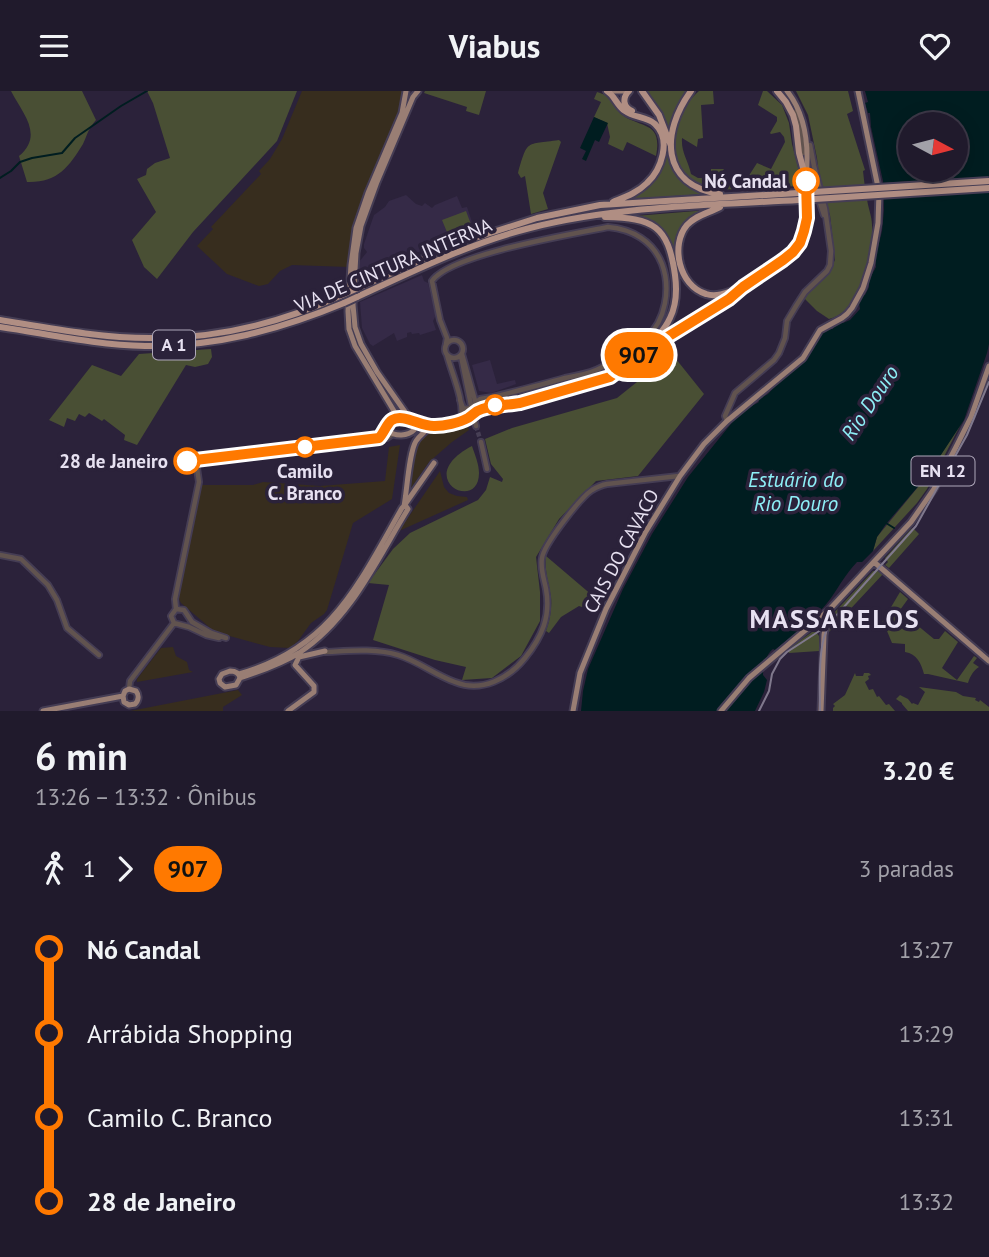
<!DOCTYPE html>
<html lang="pt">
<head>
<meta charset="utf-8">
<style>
	:root { --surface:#201a2c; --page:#282334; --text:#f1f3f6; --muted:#a2a1a9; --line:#3d3848 }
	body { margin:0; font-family:"PT Sans",sans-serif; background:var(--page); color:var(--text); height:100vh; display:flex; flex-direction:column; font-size:26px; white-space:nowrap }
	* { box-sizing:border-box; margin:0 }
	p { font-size:23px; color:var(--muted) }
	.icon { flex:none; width:38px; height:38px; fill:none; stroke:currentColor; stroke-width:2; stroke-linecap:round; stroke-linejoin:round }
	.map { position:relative; height:620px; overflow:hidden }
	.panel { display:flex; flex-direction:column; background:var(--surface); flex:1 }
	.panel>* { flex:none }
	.badge { padding:0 14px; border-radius:23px; font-size:24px; line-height:46px }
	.needle { width:46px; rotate:97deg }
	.tools { position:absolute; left:898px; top:21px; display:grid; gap:14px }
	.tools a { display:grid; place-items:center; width:70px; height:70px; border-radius:50%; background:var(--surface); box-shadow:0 4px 18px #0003,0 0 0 2px var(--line); font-size:35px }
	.map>.badge { position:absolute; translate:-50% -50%; box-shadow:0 0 0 4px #fff }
	.legs { display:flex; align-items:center; gap:10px; height:77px; padding:0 35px; font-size:23px }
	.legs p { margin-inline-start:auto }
	.head { display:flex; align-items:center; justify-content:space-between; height:119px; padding:0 35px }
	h1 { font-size:38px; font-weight:700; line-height:52px }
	ul { padding:0 35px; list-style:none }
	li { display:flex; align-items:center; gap:24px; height:84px; font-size:26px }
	li i { display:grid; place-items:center; width:10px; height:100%; margin:0 9px; background:currentColor }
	li i::after { content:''; width:18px; height:18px; margin:-9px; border:5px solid; border-radius:50%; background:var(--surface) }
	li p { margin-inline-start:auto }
	li:first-child i { background:linear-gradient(#0000 50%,currentColor 0) }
	li:last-child i { background:linear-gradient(currentColor 50%,#0000 0) }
	header { display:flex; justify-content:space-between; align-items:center; height:91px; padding:0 35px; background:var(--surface); font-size:32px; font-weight:700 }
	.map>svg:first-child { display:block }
	.commercial { fill:#372d1e }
	.built { fill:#352a47 }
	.green { fill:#494f34 }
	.water { fill:#001d20; fill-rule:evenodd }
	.pier { fill:#2b223a }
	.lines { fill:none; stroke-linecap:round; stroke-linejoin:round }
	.stream { stroke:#001d20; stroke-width:2 }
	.minor-tunnel { stroke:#473f55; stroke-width:4.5; stroke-dasharray:4.5 2; stroke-linecap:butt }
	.minor-casing { stroke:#453d54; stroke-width:8 }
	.major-casing { stroke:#453d54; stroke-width:9 }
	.highway-casing { stroke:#453d54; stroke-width:10 }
	.minor { stroke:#61534f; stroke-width:4.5 }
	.major { stroke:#997e74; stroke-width:5 }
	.highway { stroke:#b08e83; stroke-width:6 }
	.tram { stroke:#80798d; stroke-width:2 }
	.highway-bridge-casing { stroke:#453d54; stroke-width:10; stroke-linecap:butt }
	.highway-bridge { stroke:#b08e83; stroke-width:6 }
	.line-1-casing { stroke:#fff; stroke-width:16 }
	.line-1 { stroke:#ff7900; stroke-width:10 }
	.stop-1-dot { fill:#fff; stroke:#ff7900; stroke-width:3.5 }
	.labels { text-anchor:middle; stroke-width:7; stroke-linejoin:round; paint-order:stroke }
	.shield { fill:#2b223a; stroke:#afa8ba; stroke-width:2 }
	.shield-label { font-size:18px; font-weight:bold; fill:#e7e1f1 }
	.stop-label { font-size:19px; font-weight:bold; fill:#e7e1f1; stroke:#2b223a; text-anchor:end }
	.street-label { font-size:19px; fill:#e7e1f1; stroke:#2b223a }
	.water-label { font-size:21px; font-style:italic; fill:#8eeff7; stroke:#2b223a }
	.district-label { font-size:26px; font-weight:bold; letter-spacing:2px; fill:#e7e1f1; stroke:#2b223a }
</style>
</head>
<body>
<header><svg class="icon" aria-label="menu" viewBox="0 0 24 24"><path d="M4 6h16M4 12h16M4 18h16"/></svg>Viabus<svg class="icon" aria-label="heart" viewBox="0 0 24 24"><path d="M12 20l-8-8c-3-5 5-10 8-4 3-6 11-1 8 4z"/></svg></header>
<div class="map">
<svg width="989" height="620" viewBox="0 0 989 620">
	<rect width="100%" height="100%" fill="#2b223a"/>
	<!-- commercial -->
	<path class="commercial" d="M302,0H405L404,11L349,176L292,174L280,180L268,193L259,195L227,183L197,155L213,138L211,136L261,83L259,80L270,68L282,48Z
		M467,332L469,339L452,351L429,371L411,397L415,359L423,346L436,339Z
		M400,354L392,408L353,432L327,519L324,523L311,532L298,550L290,557L270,556L215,541L181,512L178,506L201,394H253L263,391L320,395L385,390L389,356Z
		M440,380L444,396L449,402L457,405L467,406L468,409L399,440Z
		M173,556L176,565L187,571L189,579L193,581L137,591V588L161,557Z
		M238,599L242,604L223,616V620H130Z"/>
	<!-- built -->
	<path class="built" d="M406,104L416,113L422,115L425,112L432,117L435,114L457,105L462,117L467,116L474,137L361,186L358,191L359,171L367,161L364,157V153L374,124L385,116L389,110Z
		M422,184L424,190L428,192L436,224L433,230L436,239L420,244L419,242L412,243L411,241L407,242V246L397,250L394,242L373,255L370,253L362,237L360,211Z
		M490,269L497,293L515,289L516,293L491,302L479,300L472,274Z"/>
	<!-- green -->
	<path class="green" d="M11,0H82L96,29C88,38 88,42 83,53C69,76 57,92 27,91L19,65C44,44 23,23 11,0Z
		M147,0H297L277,50L193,141L157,188L144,176L132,149L156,121L137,88L146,84L147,78L155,72L170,67L153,12Z
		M425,0H486L479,24L466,20L467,16L424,2Z
		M646,0H688L674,20L668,42L660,22Z
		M699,0H713L714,13L701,14L703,47L698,48L697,56L682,47C681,62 688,69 691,83L698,87H711V78H724L719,85L743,94L757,72L771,78L785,51L784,46L780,41L771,43L770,42L777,30V26L758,14L763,0H767L782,14L789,32L792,53L799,80V95L715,99C663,91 666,28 699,0Z
		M796,0H848L853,20L847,23L865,79L863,80C864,89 865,98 867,108C868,117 872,125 872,134C874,163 860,222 829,228L817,220L803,206L829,181L835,169L830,124L820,94L817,67L808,24Z
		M597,1C600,2 604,3 607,5C613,10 615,18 621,23C640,38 663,29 656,65L627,51L623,60L608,53L610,46L607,32L594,26L601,11L594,8Z
		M559,49L561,51L543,102L548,118L531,123L525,85L521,87L518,82C528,48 525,54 559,49Z
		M666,50C672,77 675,92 704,103L628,108C658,93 660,81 666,50Z
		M708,119C685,125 673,143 675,167C669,144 658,131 635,125Z
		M466,120L472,136L449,146L442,129Z
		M211,258L212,266L208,273L195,276L186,274L137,354L124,349L125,344L104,328L102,330L89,322L85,326L79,323L75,330L67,327L64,336L49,329L92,274L121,285L139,263Z
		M672,263L704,303L638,385L596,390L559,428L536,466L540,501V530L521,565L492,587L462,589L466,576L435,569L373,549L389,494L368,492L393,458L410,442L478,409L486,399L490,386L502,391L503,388L491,373L485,348L512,337L617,307Z
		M963,329L927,398L917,412L873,460L877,446L927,385Z
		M472,355C475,364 479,373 479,382C479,423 411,387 472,355Z
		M913,437L919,443L889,477L885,474L888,471L885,467L911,438Z
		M546,465L593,505L582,516L579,515L561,526L549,542L546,540C550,529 552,518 551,506C549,492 544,479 546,465Z
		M873,480H878L883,483L829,541L831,525Z
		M900,501L908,508L900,519L902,522L900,525L914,536L917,534L934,548H939L945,540L958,551L942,577L957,589L974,565L977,567L973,572L979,576C974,579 970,585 968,592L928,583H924C921,572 917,563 905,561V553L892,552L887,540L881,533Z
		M812,541H816L819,545V560L789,562L787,559Z
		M855,582L856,585H863L864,582H869L871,584L868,585L869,588L865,591L869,599L873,598L877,606L879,605L886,614L889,613L895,620H833V617L835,615L833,613L845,604Z
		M919,596L956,601L963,605L976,607L975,609L979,611L980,609L989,616V620H908L902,613V612L896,608L900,604L908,608L912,613L913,612L918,614L925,601Z"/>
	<!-- water -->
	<path class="water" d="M865,0H989V253L987,262L964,329L927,385L886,433L877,446L873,460L862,471H857C845,484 840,494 831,507C816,528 794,543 775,559L773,558C766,563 763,575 763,584L767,589L764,601L755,620H581L583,600L588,578L623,498L652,443L688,386L739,323C746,317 752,315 759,311L758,309L768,303L778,292L802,272L823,241L826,238H833L834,235L841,232H843L850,229L860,218L859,211L862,205L865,204L869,196V189L876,176L875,168L882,140L884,119L883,90L871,36L870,22H868L865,12L868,11ZM910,33H956V79H910Z
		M594,26L608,32L599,51L595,49L586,70L582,68L586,60L580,57Z"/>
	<!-- pier -->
	<path class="pier" d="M989,86V101L880,108V92Z"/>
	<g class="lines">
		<!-- stream -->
		<path class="stream" d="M0,87L11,80L20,71L32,67L62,62L75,47L121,15L147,0
			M886,432L894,437"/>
		<!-- minor-tunnel -->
		<path class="minor-tunnel" d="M476,335L481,351"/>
		<!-- minor casing -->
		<g class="minor-casing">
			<path id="minor" d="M796,21L800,34L803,62
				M814,93L824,124
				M445 258a9 9 0 1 1 18 0a9 9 0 1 1-18 0Z
				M446,253L447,247L440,229L432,190C450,163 573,143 608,136C632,138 653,150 662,173C671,197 666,230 646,247C638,254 628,259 619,265C612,270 604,276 596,279C587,283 576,285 565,287C541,294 517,300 493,306L480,308C474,312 472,320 463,317L460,309
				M462,263L476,313
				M447,264C452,283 465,311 461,329
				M461,265L471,314
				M480,322L498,317
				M471,324L475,321L489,316L501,313L520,312L610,286
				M412,330C431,339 448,333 468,327L471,324
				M727,330L725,325L735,302L774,269L779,262L785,247L787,230L796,215L805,201L827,180L830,174L831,160L825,118L814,75L810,54
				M475,331L476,335
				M481,351L487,378
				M0,464L21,468L48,494L57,509L67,537L99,564
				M176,518L175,508L199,391L196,370L254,361L387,347L393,343
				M176,518L184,519L192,531L211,542L226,547
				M174,532L189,536L206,544L219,547
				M174,532L171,525L176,518
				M324,561C348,560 374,557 398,564C418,570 435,584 455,591C482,602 509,587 525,567C542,546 551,525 546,498C544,488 540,477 542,467C544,453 580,407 592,399C597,396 601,394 607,393L679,385
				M129,598L130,590L174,532"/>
		</g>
		<!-- major casing -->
		<g class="major-casing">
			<path id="major" d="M611,0H625
				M610,286C653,254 700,228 742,196C761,182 789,173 800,150C810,129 804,108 806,87C809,58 806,24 787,0
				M410,328L377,281L361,253L355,236L353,214L356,162L361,135L377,91L413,6L418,0
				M392,329L410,328L414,334V339C408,345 395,346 389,340L388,335L392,329L394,320L355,255L349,238L348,220L351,174L356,137L368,102L402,22L406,0
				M406,412L434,372
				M404,415C407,400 409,361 416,350C419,345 424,342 427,338L425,335
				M874,471L989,570
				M230,580C236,580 239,582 240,587L236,594L225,596L220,592L219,588L222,583Z
				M239,583C331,557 358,494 402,417
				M240,587C261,580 281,573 299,562C351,528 377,468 408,418L405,414L402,417
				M43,620L123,605L125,600L129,598L136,600C139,604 139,609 135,613L129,614L124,611L123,605
				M288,620L314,601V595L295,574L299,566L325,560
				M573,620L580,582L606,518L645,442L680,385L704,353L727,330L803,267L820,239L842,227L847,223L852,217L863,197L871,172L878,132L879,101L858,0
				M721,620L749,587L828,520L911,431L934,398L956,356L971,326L989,275
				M821,620L824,544L828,520"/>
		</g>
		<!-- highway casing -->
		<g class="highway-casing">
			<path id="highway" d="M607,0C615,5 617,15 625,20C634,27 646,25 655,33C672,49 661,79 647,92C637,102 625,106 613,111
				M629,0C622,7 623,16 632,20
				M642,0L659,24L671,55
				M691,0C661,41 660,94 720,103
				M777,0L786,11L793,24L796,35L799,62L806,88
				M720,116C709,122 696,124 687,134C670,154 679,195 706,203C718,207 731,200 743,196
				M605,126C653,127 668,134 675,184C677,199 677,213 670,227C664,240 653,251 643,261
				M358,197L459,152L537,127L600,114L798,102
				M357,206C414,180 470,152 530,137C617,115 709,114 799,109
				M0,229C49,237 100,247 150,247C217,248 281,232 342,204
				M0,236C48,243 96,254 145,255C215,256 279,239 344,212"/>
		</g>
		<!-- minor -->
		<use href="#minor" class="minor"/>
		<!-- major -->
		<use href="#major" class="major"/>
		<!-- highway -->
		<use href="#highway" class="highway"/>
		<!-- tram -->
		<path class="tram" d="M759,620L769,600L772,583L780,568L787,561L827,535L916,435L967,344L989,291
			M820,620C820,597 817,551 830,533"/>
		<!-- highway-bridge casing -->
		<g class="highway-bridge-casing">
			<path id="highway-bridge" d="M798,102L989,90
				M799,109L989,97
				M342,204L358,197
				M344,212L357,206"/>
		</g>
		<!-- highway-bridge -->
		<use href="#highway-bridge" class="highway-bridge"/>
	</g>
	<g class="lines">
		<!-- line-1 casing -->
		<g class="line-1-casing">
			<path id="line-1" d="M187,370L379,347C384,342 387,332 392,329C404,322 421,336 435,335C444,335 459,332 468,327C473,324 475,320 482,318C495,314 507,314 520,312L610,286L643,261L729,208L743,196L783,169L793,161L800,152L804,140L807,127L806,90"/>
		</g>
		<!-- line-1 -->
		<use href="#line-1" class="line-1"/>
	</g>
	<!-- markers -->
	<g class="stop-1-dot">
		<circle cx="806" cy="90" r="12"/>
		<circle cx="495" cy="314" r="9"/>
		<circle cx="305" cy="356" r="9"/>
		<circle cx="187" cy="370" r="12"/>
	</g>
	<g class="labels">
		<!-- shield labels -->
		<g class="shield">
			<rect x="153" y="239.5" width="42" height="29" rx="5"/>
			<rect x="911.5" y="365.5" width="63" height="29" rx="5"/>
		</g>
		<g class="shield-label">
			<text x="174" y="260">A 1</text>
			<text x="943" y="386">EN 12</text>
		</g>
		<!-- stop labels -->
		<g class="stop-label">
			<text x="787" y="97">Nó Candal</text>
			<text x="168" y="377">28 de Janeiro</text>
			<text x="305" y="387" text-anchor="middle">Camilo<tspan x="305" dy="22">C. Branco</tspan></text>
		</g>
		<!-- street labels -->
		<g class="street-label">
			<text transform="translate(393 174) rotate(-23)" y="7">VIA DE CINTURA INTERNA</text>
			<text transform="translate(621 460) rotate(-62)" y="7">CAIS DO CAVACO</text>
		</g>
		<!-- water labels -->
		<g class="water-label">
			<text transform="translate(870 312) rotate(-56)" y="7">Rio Douro</text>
			<text x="796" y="396">Estuário do<tspan x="796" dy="24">Rio Douro</tspan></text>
		</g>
		<!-- district labels -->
		<g class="district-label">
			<text x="835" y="537">MASSARELOS</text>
		</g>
	</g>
</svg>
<div class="tools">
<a><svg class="needle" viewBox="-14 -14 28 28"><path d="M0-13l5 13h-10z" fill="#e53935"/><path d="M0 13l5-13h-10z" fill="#a2a1a9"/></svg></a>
</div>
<b class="badge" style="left:639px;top:264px;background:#ff7900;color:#111">907</b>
</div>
<section class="panel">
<div class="head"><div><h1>6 min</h1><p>13:26 – 13:32 · Ônibus</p></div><b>3.20 €</b></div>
<div class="legs"><svg class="icon" aria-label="walk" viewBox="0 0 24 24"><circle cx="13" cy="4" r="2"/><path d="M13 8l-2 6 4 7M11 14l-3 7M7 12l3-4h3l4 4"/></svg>1<svg class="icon" aria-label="forward" viewBox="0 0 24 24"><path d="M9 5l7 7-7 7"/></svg><b class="badge" style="background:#ff7900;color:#111">907</b><p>3 paradas</p></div>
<ul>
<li><i style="color:#ff7900"></i><b>Nó Candal</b><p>13:27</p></li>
<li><i style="color:#ff7900"></i><span>Arrábida Shopping</span><p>13:29</p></li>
<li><i style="color:#ff7900"></i><span>Camilo C. Branco</span><p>13:31</p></li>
<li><i style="color:#ff7900"></i><b>28 de Janeiro</b><p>13:32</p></li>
</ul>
</section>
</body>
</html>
